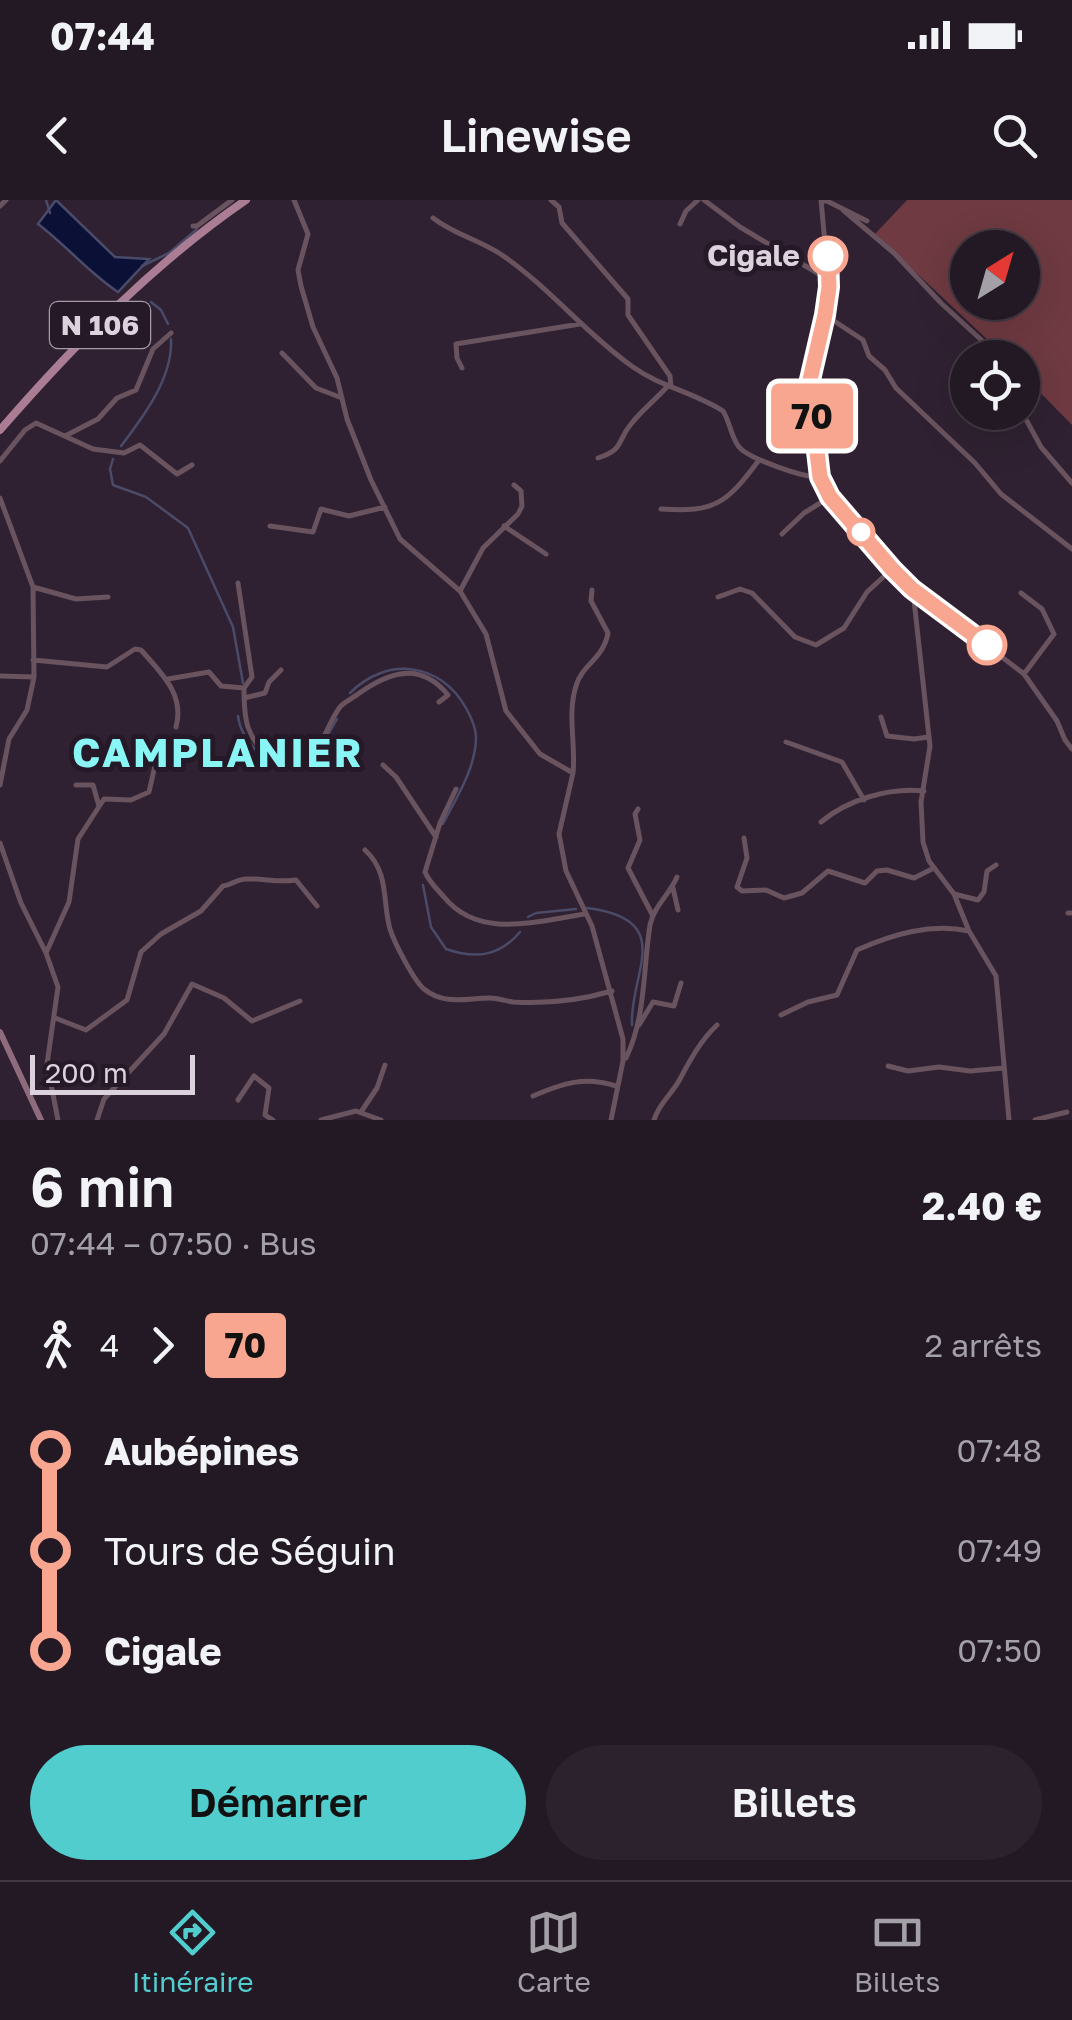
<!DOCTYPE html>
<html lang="fr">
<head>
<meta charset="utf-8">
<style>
	:root { --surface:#231925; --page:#2b222d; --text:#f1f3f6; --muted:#a3a0a7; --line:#403842; --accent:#52cdce }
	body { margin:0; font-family:"Golos Text",sans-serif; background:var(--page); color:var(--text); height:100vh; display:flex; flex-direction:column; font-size:38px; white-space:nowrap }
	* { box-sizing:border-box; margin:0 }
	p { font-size:32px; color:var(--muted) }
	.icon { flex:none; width:55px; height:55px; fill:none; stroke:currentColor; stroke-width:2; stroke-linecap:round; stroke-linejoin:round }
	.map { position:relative; height:920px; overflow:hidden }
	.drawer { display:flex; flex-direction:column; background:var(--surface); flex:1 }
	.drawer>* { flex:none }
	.badge { padding:0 20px; border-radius:8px; font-size:35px; line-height:65px }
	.needle { width:65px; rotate:37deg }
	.buttons { position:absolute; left:950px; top:30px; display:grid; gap:20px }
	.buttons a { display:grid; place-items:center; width:90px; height:90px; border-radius:50%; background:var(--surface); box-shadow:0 10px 40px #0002,0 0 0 2px var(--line); font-size:50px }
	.scale { position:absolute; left:30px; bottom:25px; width:165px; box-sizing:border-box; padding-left:10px; border:5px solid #dcd2dd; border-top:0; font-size:28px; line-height:35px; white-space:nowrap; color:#dcd2dd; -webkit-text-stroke:8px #251827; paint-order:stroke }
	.map>.badge { position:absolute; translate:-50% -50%; box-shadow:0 0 0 5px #fff }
	.legs { display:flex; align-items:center; gap:15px; height:110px; padding:0 30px; font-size:32px }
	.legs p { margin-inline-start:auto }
	.head { display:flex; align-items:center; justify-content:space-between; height:170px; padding:0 30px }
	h1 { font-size:55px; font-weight:600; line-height:75px }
	.action { display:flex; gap:20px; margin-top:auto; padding:20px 30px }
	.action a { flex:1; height:115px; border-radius:60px; background:var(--accent); color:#111; font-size:40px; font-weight:600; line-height:115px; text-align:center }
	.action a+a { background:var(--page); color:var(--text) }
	ul { padding:0 30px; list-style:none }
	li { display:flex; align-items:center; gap:35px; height:100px; font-size:38px }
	li i { display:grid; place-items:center; width:15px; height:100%; margin:0 12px; background:currentColor }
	li i::after { content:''; width:25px; height:25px; margin:-12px; border:8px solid; border-radius:50%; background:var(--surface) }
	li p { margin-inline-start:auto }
	li:first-child i { background:linear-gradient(#0000 50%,currentColor 0) }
	li:last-child i { background:linear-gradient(currentColor 50%,#0000 0) }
	.status { display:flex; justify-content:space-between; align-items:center; height:70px; padding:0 50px; background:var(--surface); direction:ltr }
	.status svg { height:28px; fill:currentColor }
	header { display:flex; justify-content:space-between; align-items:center; height:130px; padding:0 30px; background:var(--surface); font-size:45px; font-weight:600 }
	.tab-bar { display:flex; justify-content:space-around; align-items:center; height:140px; border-top:2px solid var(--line); background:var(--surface); font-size:28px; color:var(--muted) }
	.tab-bar a { display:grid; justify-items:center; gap:5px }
	.tab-bar .active { color:var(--accent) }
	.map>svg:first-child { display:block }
	.forest { fill:#6f3a41; fill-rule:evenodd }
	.water { fill:#0b1037; stroke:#4a4a69; stroke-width:2.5 }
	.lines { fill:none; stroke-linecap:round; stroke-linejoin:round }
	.stream { stroke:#4a4a69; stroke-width:2.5 }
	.street { stroke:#69535e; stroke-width:5 }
	.secondary { stroke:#8e6b7d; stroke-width:6 }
	.primary { stroke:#aa7d94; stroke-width:8 }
	.line-1-casing { stroke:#fff; stroke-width:22 }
	.line-1 { stroke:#f9a690; stroke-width:15 }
	.stop-1-dot { fill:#fff; stroke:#f9a690; stroke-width:5 }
	.labels { text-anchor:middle; stroke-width:10; stroke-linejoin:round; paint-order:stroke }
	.shield { fill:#251827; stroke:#a59aa6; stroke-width:2.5 }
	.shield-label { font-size:28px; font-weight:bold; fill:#dcd2dd }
	.stop-label { font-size:30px; font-weight:bold; fill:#dcd2dd; stroke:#251827; text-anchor:end }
	.district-label { font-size:40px; font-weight:bold; letter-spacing:2.5px; fill:#89f5f5; stroke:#251827 }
</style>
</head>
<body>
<div class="status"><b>07:44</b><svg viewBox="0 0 49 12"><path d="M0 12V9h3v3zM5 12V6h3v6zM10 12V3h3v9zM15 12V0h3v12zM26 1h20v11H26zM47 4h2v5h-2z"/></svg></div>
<header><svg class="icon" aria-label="back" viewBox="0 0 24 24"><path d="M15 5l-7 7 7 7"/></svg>Linewise<svg class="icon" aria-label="search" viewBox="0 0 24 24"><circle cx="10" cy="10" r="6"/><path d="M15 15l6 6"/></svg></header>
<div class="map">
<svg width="1072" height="920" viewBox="0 0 1072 920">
	<rect width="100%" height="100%" fill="#2f2131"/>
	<!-- forest -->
	<path class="forest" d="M907,0H1072V225L1023,175L1022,158L1006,157L875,34ZM968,48H1022V102H968Z"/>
	<!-- water -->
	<path class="water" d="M56,0L115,57L149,59L118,92C88,72 67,46 38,24Z"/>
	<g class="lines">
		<!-- stream -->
		<path class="stream" d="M46,0L50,13
			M142,66L169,53L197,29
			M151,102L161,110L168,124
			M121,246C143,217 173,178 171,139
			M113,259L110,269L113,285L146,297L188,328L233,427L243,483
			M350,493C387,456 440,462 466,508C471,517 476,527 476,537C476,568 456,598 443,624
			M238,516C240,537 259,555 275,567L297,568L310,559
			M319,550L337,519
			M423,685L431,727L446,749C475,759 499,757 520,732
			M587,708C678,719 629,774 632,825
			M528,717L536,713L576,709"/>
		<!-- street -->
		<path class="street" d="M294,0L308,34L298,70L301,86L313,127L337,178L347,219L371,280L400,339L460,391L486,434L506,511L540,554L573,573L559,634L566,671L592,726L623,839V861L611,920
			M551,0L559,7L562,23L628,99V115L670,176L671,187
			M704,0L740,27L829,80
			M821,0L829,87L809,185L819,277L830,297L913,389L1024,474L1057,521L1065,540L1072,549
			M822,1H827L867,21
			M0,6L6,0
			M843,10L894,53L941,103L1001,158
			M433,18C455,35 480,40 502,55C549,87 586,134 633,167C661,187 693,192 723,211C730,222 731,237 739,247C749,259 805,278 819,277
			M680,24L686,11L698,0
			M193,26H197L232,0
			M825,115L863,140L869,156L885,170L896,188L975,263L1001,294L1072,349
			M282,153L316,188L342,198
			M462,168L457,158L456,144L580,124
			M1022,179L1034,191L1022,207
			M1022,212L1041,247L1072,283
			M65,236L98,219L117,198L136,190L153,149L171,133
			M598,258C625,249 616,242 631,224C641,211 655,200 666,188
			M0,261L25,230L36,223L93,249L124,253L140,245L177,274L192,265
			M0,298L33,387L34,477L27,510L9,539L0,585
			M661,309C715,313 727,303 759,260
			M270,326L313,332L321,309L349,316L385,307
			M504,326L546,354
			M782,334L804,313L830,297
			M238,383L252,477L244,488
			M33,387L76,399L108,397
			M460,391L483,348L518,314L522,306L521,291L514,285
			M913,391L930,546L921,602L923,642L929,661L954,694L969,731L996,776L1009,920
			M1021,393L1042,409L1054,434L1024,474
			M718,397L740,389L752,393L795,437L816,445L844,428L867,392L892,369
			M33,460L107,467L135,449L141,450C161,473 185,494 176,527
			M0,476L34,477
			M168,479L209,472L221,486L244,488C244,501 244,515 248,527C256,549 281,579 306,560C324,547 327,524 340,507C344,502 353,498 358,494C389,472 420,461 448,495L439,502
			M244,498L265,493L269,482L281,470
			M881,517L887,536L914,539L929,537
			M786,542L842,562L864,600
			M383,565L396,577L436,637
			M573,573C576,545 567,514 576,486C582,464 603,460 608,433L591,401L592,390
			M76,585H93L99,606
			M456,589L440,623L425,672C429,682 437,689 444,697C479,740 537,721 585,714
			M638,609L635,614L640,640L628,668L653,716
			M821,622C847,600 889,587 924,591
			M744,638L747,658L737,687L742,691L766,690L784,698L802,693L828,671L865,683L877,671L887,670L914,678L934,668
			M0,643L21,703L46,753L58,787L47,864L58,920
			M365,650C390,673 382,702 390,729C394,742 414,781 424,789C445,806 467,798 490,798C498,798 505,801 513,802C545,804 581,800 612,791
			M673,688L678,710
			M954,694L978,700L984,692L987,671L996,665
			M1068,713H1072
			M46,753L69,702L78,639L104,599L131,600L149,592L156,561
			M781,815L808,802L837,795L857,750C893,734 931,723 969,731
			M55,818L86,830L127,800L141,752L161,734L201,711L223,686C231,685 238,679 246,679C263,678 278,683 296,680L317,706
			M639,825L653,802L674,806L681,783
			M626,858C646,817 643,769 650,725C654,706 670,694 677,677
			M888,866L908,871L939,867L970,871L1004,868
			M533,896C563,883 585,876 616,886
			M238,900L254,876L269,888L265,915L273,920
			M361,912L377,888L385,865
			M97,920L104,899L164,834L192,784L224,798L252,821L300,801
			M321,920L356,911L381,920
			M654,920C659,903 672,894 680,879C690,860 701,840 717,825
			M1035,920L1067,912"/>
		<!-- secondary -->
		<path class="secondary" d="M0,832L41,920"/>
		<!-- primary -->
		<path class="primary" d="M0,230C73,146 154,63 246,0"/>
	</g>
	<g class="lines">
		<!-- line-1 casing -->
		<g class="line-1-casing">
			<path id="line-1" d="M828,56L829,87L825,115L809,184L820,277L830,297L892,369L912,389L987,445"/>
		</g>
		<!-- line-1 -->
		<use href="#line-1" class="line-1"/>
	</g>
	<!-- markers -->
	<g class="stop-1-dot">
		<circle cx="828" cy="56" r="18"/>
		<circle cx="861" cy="332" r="12"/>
		<circle cx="987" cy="445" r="18"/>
	</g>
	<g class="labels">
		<!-- shield labels -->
		<rect class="shield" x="50" y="102" width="100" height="46" rx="8"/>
		<g class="shield-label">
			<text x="100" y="135">N 106</text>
		</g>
		<!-- stop labels -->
		<g class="stop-label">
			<text x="800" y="66">Cigale</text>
		</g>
		<!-- district labels -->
		<g class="district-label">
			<text x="218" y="567">CAMPLANIER</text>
		</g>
	</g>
</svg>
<div class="buttons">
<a><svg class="needle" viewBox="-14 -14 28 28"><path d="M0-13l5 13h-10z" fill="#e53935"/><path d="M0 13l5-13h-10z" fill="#a3a0a7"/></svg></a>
<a><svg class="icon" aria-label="locate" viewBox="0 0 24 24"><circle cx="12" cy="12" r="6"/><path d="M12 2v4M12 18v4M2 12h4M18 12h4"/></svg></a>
</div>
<div class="scale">200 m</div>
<b class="badge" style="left:812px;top:216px;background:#f9a690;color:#111">70</b>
</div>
<section class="drawer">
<div class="head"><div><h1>6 min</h1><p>07:44 – 07:50 · Bus</p></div><b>2.40 €</b></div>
<div class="legs"><svg class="icon" aria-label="walk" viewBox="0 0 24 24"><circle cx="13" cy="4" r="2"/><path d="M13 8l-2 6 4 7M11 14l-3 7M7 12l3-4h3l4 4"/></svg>4<svg class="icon" aria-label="forward" viewBox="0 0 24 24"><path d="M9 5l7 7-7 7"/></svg><b class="badge" style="background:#f9a690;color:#111">70</b><p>2 arrêts</p></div>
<ul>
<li><i style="color:#f9a690"></i><b>Aubépines</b><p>07:48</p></li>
<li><i style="color:#f9a690"></i><span>Tours de Séguin</span><p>07:49</p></li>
<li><i style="color:#f9a690"></i><b>Cigale</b><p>07:50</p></li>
</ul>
<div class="action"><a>Démarrer</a><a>Billets</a></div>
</section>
<nav class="tab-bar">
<a class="active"><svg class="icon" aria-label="directions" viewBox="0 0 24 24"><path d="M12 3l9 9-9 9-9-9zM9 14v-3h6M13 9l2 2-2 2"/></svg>Itinéraire</a>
<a><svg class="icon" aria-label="map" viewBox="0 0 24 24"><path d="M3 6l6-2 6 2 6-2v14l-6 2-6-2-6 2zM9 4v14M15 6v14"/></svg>Carte</a>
<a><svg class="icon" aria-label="tickets" viewBox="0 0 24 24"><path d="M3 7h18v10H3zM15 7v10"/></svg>Billets</a>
</nav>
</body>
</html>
